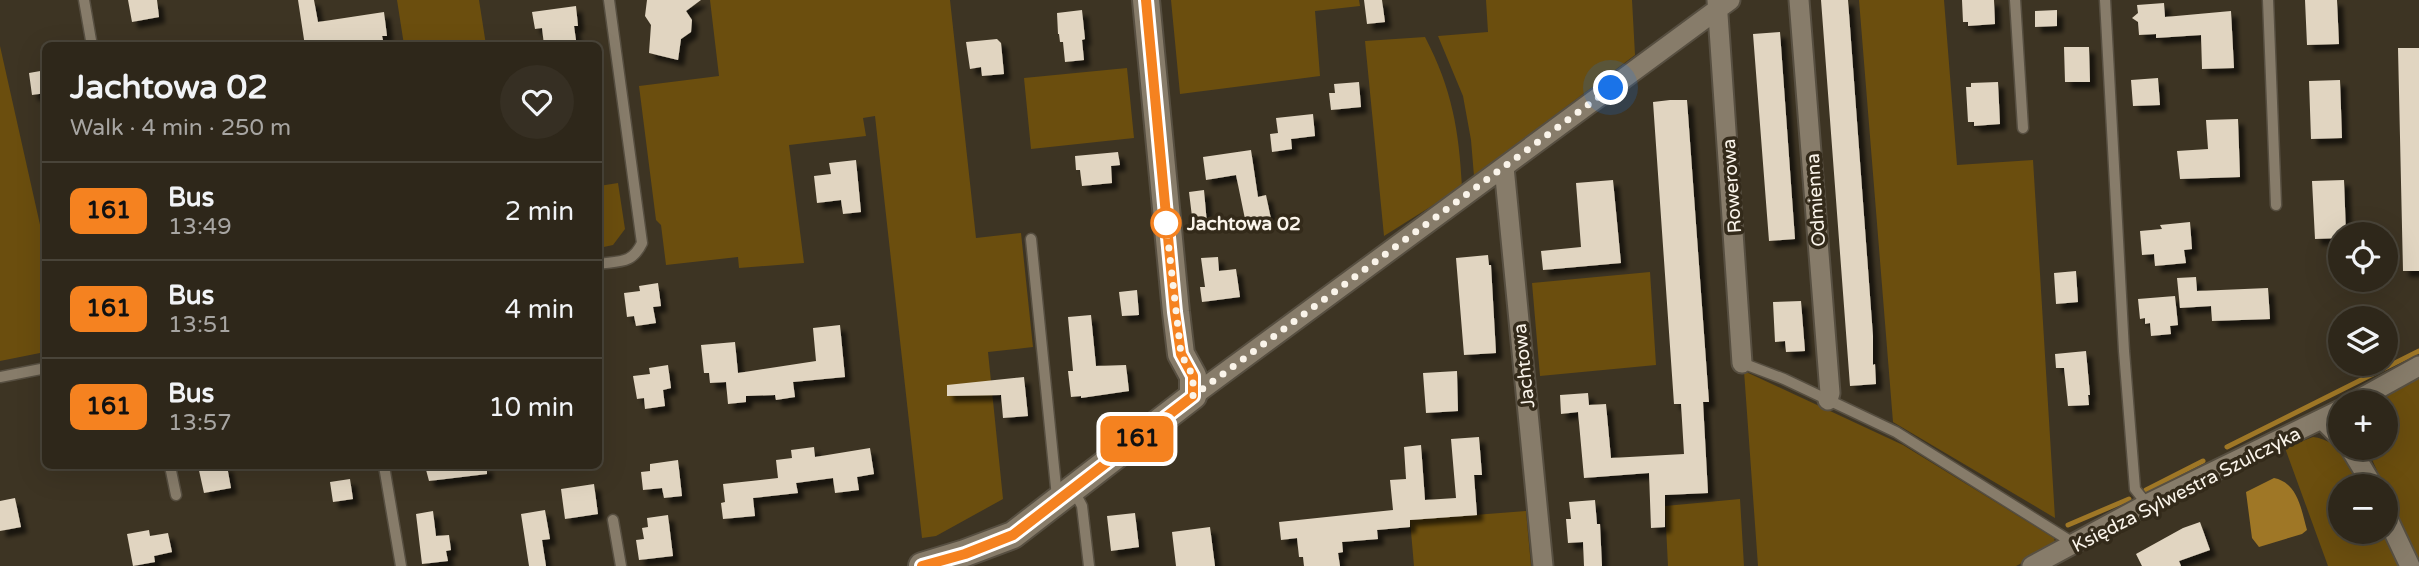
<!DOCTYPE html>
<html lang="en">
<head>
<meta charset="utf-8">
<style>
	:root { --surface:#2e271a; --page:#362f23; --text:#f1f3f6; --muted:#a7a5a2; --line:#494439 }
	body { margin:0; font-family:"Varela Round",sans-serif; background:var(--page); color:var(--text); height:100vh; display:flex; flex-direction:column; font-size:26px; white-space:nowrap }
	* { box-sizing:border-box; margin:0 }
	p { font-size:23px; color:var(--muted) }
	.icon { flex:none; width:38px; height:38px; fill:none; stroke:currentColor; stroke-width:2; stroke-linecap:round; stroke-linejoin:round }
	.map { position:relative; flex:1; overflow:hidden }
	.side { position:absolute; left:42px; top:42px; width:560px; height:427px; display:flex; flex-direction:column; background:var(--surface); border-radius:10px; box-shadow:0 7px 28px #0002,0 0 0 2px var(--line) }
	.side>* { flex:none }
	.badge { padding:0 14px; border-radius:10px; font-size:24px; line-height:46px }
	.controls { position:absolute; left:2328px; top:222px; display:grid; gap:14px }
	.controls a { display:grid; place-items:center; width:70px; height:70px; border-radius:50%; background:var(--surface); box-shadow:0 7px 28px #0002,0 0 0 2px var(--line); font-size:35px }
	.you { position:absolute; width:35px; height:35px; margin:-18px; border:5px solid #fff; border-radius:50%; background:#1a73e8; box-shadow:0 0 0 10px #1a73e833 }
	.map>.badge { position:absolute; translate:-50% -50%; box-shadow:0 0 0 4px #fff }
	.round { display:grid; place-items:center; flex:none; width:74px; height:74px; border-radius:37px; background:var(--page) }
	.headline { display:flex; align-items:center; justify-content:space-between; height:119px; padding:0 28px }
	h1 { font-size:33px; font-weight:800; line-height:52px }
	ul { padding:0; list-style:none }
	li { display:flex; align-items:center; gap:21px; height:98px; padding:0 28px; border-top:2px solid var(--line) }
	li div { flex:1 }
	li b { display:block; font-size:26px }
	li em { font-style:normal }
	li .badge { min-width:77px; font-weight:700; text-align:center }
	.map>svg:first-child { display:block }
	.green { fill:#6b4e0e }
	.water { fill:#9f7726 }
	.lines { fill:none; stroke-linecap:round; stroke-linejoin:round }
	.stream { stroke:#9f7726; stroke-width:5 }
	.building { fill:#e1d5c1; filter:url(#shadow) }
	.lane-casing { stroke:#574f41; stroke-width:13 }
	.street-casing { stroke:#574f41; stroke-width:23 }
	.secondary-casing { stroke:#574f41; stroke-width:30 }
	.lane { stroke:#877c6a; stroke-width:10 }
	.street { stroke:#877c6a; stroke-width:19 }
	.secondary { stroke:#877c6a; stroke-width:26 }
	.line-casing { stroke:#fff; stroke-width:16 }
	.line { stroke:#f58220; stroke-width:10 }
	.walk { stroke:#faf4ea; stroke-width:7; stroke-dasharray:0 12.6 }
	.stop-dot { fill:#fff; stroke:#f58220; stroke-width:3.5 }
	.labels { text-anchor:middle; stroke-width:7; stroke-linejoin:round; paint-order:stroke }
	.street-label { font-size:19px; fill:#faf4ea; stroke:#332a1a }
	.stop-label { font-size:19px; font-weight:bold; fill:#faf4ea; stroke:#332a1a; text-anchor:start }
</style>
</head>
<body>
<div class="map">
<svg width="2419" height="566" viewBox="0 0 2419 566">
	<defs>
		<filter id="shadow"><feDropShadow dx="6" dy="6" stdDeviation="2" flood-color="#0009"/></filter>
	</defs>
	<rect width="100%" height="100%" fill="#3d3423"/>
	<!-- green -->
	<path class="green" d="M397,0H479L486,45H404Z
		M710,0H950L976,238L1021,233L1033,347L988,352L1003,499L936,536L922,538L875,116L863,118L866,136L789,145L804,263L739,268L738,257L666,265L661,225L656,220L639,86L719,76Z
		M1171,0H1359L1360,6L1315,11L1320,76L1180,94Z
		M1486,0H1632L1635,55L1474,176L1471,140L1463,96L1438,36L1488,32Z
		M1859,0H1944L1957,165L2033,160L2055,518L1893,422Z
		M1425,37C1452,89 1459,130 1462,187L1384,236L1365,41Z
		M0,46L45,247V352L0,361Z
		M1127,68L1134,138L1031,149L1024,78Z
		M618,183L625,229L613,245L599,248V186Z
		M1650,272L1656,365L1540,376L1532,283Z
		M1744,371L1903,445L2054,538L2056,546L2016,566H1758Z
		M2419,376V566L2367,448H2385V402H2371Z
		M2313,437C2340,440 2352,466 2366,486H2340V532H2384L2400,566H2328L2285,448Z
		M1740,499L1744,566H1668L1665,506Z
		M1526,511L1531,566H1414L1410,520Z"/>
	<!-- water -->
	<path class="water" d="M2274,478C2298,483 2301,509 2307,530L2302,534L2259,547L2252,538L2246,492Z"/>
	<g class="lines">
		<!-- stream -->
		<path class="stream" d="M2227,447L2419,351
			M2146,490L2203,461
			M2068,525L2129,499"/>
	</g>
	<!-- building -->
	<path class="building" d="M128,0H157L159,17L132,22Z
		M298,0H314L318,22L384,12L387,36H382L383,40L379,41L380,46H354L353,41L305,46Z
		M647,0H701L686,11L692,20L691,32L681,39L678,60L649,53L651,25L645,16Z
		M1364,0H1382L1385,22L1367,24Z
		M1821,0H1848L1873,336V365L1875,364L1876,384L1850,386Z
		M1962,0H1994L1995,24L1968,26V22H1963Z
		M2305,0H2337L2339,44L2307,45Z
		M2164,3L2165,17L2231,11L2234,68L2202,69L2201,35L2156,38V34L2139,35L2138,22L2132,18L2138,13L2137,5Z
		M576,6L578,26H574L576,40L544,45L542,28L535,29L532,12Z
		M1082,10L1085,39L1082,40L1084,60L1065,62L1063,42H1060L1059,34H1058L1057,13Z
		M2057,10V26L2035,27V11Z
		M1780,32L1795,239L1769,241L1753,34Z
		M997,39L1001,43L1004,74L982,76L981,67L970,69L966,42Z
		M2064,47H2089L2090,82H2065Z
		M2398,48H2419V271H2403Z
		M46,70V93L32,95L29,73Z
		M2158,78L2160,105L2133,106L2131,80Z
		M2340,80L2342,138L2311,139L2309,81Z
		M1359,82L1361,107L1331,110L1329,93H1335L1334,84Z
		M1998,82L2000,124L1974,126V122H1968L1966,87H1971V83Z
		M1670,100H1687L1709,402H1703L1708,493L1665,495V527L1651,528L1649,473L1584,478L1578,412L1561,414L1560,395L1588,393L1589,405L1606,404L1611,458L1684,454L1681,404H1674L1653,102Z
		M1313,114L1315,136L1291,139L1292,149L1272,152L1270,134L1278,133L1276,118Z
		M2238,119L2240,177L2180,179L2177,151L2208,149L2206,120Z
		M1251,150L1258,197L1266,195L1271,219L1246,224L1236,175L1206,180L1203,157Z
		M1118,152L1120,165L1111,166L1112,183L1082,186L1080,170H1076L1075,156Z
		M856,160L861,212L843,214L841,200L817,203L814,176L831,174L829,163Z
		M1613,180L1621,263L1543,270L1541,251L1581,247L1576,183Z
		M2344,180L2346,234H2340V238L2315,239L2312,181Z
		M1204,190L1207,224L1193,225L1189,192Z
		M2190,222L2192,249L2184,250L2186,263L2155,266L2154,254L2142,255L2140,231L2162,229L2160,225Z
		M1488,255L1489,265H1491L1496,353L1464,355L1456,258Z
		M1218,257L1219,271L1236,269L1240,297L1202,302L1200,287H1205L1201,258Z
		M2076,271L2078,302L2056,304L2054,273Z
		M2196,277L2197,291L2268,288L2270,319L2212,321L2211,306L2180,308L2177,278Z
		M658,283L661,306L653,307L656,323L636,326L634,316L627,317L624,293L640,291L639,286Z
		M1137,290L1139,315L1122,316L1119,292Z
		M2175,296L2178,325L2170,326L2171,334L2151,336L2150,323L2145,324V318L2140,319L2138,299Z
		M1801,301L1805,351L1786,352L1785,341L1775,342L1773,302Z
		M1091,315L1096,366L1126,365L1129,391L1081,398V396L1071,397L1068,371H1073L1068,317Z
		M840,325L845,377L793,382L795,397L776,400L775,395L746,396V402L728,404L726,382L710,383L709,373H704L701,345L735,342L738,373L816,361L813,328Z
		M2086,351L2090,395H2088L2089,405L2068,406L2064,368H2056L2055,354Z
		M668,365L671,388L663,390L665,406L645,409L644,398L637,399L633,376L650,374L649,368Z
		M1457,371L1458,411L1426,413L1423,373Z
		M1024,377L1028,416L1003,418L1001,395L947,396V385Z
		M1479,437L1482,475H1474L1477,515L1410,520V527L1377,530L1378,539L1342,542L1343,552L1338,553L1340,566H1304L1303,557H1299L1297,538L1281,540L1279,522L1393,510L1390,480L1406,479L1404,447L1421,445L1425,500L1456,498L1451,439Z
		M814,447L815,457L870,448L874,474L857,477L859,490L835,493L833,478L796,483L798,493L753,498L755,516L723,519L721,503L725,502L723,484L778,478L776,460L792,458L791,450Z
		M678,460L682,496L664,498L662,488L643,490L641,472L650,471V464Z
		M198,466H227L231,488L204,493Z
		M425,466H487V474L429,481Z
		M350,479L353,499L333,502L330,482Z
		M594,484L598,514L565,519L561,489Z
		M15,498L21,527L0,531V501Z
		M1595,500L1597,524H1600L1602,566H1584L1583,542L1568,543L1566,519H1571L1569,502Z
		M545,510L550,539L542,540L546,566H529L521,514Z
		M433,511L436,536L449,535L451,550L446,551L448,561L422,564L416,514Z
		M1135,513L1139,547L1111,551L1107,516Z
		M668,515L673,556L639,560L636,540L644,539L642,528L648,527L647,518Z
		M2200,522L2210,550L2179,561L2181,566H2142L2136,554L2183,528Z
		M1210,527L1215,566H1176L1172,532Z
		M149,530L150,536L168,533L172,552L154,556L155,562L133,566L127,534Z"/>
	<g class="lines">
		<!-- lane casing -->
		<g class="lane-casing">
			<path id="lane" d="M84,0L92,46
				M2015,0L2023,128
				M2105,0L2124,351L2135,489L2147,504
				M2268,0L2276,205
				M1031,239L1057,497
				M598,264C620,261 632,264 642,243L609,0
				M1742,363L1784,379L1896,432L2075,544
				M0,377L46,368
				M170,466L176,495
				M384,466L401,566
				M1073,489L1082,506L1089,566
				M613,520L621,566"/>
		</g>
		<!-- street casing -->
		<g class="street-casing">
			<path id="street" d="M1717,0L1742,363
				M1799,0L1830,393L1828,400
				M1504,167L1543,566
				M1193,396L1730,0
				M2354,402L2419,366
				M2323,420L2340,437
				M2350,448L2373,486
				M2385,513L2410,566
				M2032,566L2147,504L2340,410"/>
		</g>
		<!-- secondary casing -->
		<g class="secondary-casing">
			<path id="secondary" d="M922,566L965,553L1013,535L1193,396V376L1181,354L1176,312L1146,0"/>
		</g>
		<!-- lane -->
		<use href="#lane" class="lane"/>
		<!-- street -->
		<use href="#street" class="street"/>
		<!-- secondary -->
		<use href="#secondary" class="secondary"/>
	</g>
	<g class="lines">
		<!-- line casing -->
		<g class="line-casing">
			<path id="line" d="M922,566L965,554L1013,535L1193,396V376L1181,354L1175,312L1146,0"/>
		</g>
		<!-- line -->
		<use href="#line" class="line"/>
		<!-- walk -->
		<path class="walk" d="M1166,223L1181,354L1193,376V396L1611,88"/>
	</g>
	<!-- markers -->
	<circle class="stop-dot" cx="1166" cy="223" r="14"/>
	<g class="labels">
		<!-- street labels -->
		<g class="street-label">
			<text transform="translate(1731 186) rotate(-94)" y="7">Rowerowa</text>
			<text transform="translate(1815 200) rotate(-94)" y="7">Odmienna</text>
			<text transform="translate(1523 366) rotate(-96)" y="7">Jachtowa</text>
			<text transform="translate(2186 489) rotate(-27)" y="7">Księdza Sylwestra Szulczyka</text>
		</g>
		<!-- stop labels -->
		<g class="stop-label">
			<text x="1187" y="230">Jachtowa 02</text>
		</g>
	</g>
</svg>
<div class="controls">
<a><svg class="icon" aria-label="locate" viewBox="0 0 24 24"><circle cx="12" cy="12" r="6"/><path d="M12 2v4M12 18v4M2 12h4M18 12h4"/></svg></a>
<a><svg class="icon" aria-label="layers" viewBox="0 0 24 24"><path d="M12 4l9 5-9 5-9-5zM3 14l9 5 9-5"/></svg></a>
<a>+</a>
<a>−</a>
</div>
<div class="you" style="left:1611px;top:88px"></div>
<b class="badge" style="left:1137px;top:439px;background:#f58220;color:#111">161</b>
<section class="side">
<div class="headline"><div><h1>Jachtowa 02</h1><p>Walk · 4 min · 250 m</p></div><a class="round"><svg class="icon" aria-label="heart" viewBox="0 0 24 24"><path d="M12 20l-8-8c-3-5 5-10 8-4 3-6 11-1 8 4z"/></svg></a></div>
<ul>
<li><span class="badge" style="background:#f58220;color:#111">161</span><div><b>Bus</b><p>13:49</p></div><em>2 min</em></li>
<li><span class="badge" style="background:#f58220;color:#111">161</span><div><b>Bus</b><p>13:51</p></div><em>4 min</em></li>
<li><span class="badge" style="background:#f58220;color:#111">161</span><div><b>Bus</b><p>13:57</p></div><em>10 min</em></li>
</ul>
</section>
</div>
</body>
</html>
